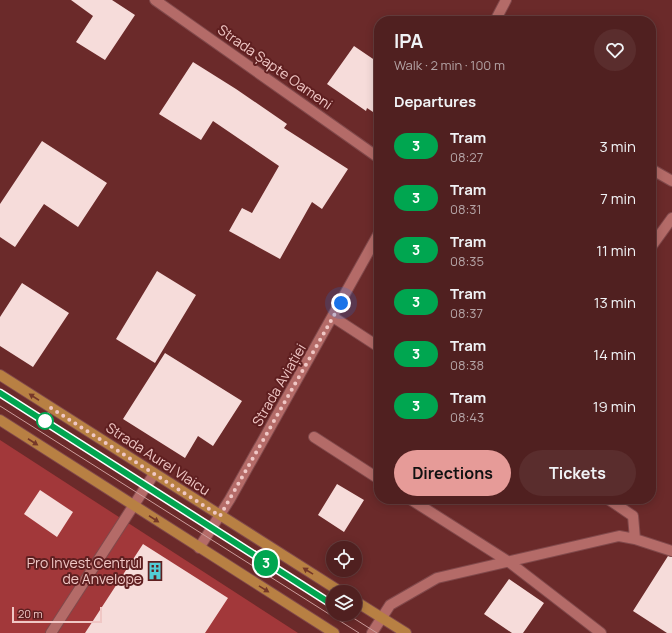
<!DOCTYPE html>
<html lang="en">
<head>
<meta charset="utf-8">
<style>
	:root { --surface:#502020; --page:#5a2d2d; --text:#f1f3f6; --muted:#b4a3a5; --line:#673e3e; --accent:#e69b98 }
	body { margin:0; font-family:Manrope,sans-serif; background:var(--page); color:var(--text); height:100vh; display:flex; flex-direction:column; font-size:15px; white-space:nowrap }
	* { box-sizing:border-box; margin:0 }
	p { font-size:13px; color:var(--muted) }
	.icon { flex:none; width:22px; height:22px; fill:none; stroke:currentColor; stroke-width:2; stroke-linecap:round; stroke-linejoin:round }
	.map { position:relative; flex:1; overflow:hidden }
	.drawer { position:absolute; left:374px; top:16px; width:282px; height:488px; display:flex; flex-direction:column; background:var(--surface); border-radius:16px; box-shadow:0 2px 10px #0003,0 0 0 1px var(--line) }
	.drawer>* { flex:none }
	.badge { padding:0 8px; border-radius:13px; font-size:14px; line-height:26px }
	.tools { position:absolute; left:326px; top:541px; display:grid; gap:8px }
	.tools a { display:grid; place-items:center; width:36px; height:36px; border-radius:50%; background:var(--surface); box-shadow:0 2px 10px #0003,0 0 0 1px var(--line); font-size:20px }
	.scale { position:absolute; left:12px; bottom:10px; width:90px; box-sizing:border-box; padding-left:4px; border:2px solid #f0c7c5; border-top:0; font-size:11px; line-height:14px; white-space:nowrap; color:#f0c7c5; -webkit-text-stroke:3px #5f1f20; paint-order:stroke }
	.you { position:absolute; width:20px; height:20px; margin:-10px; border:3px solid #fff; border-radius:50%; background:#1a73e8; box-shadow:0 0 0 6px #1a73e833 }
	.map>.badge { position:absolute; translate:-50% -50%; box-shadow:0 0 0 2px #fff }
	h2 { padding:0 20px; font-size:15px; line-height:36px }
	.round { display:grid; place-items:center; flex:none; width:42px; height:42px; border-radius:21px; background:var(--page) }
	.summary { display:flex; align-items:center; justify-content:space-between; height:68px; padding:0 20px }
	h1 { font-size:19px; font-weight:700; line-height:30px }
	.action { display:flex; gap:8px; margin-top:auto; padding:8px 20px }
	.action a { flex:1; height:46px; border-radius:24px; background:var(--accent); color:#111; font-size:16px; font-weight:700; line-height:46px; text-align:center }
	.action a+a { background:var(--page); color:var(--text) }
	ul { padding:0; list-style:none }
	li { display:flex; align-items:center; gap:12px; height:52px; padding:0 20px }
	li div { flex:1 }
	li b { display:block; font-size:15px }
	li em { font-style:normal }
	li .badge { min-width:44px; font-weight:700; text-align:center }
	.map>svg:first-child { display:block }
	.green { fill:#a2383a }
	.building { fill:#f6dcda }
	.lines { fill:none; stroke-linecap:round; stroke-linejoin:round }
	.minor-casing { stroke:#81494b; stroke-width:12 }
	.major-casing { stroke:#81494b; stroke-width:12 }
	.minor { stroke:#b46b68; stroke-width:10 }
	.major { stroke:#b88043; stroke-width:10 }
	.tram { stroke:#cc9c9b; stroke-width:1 }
	.oneway { fill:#753729 }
	.line-casing { stroke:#fff; stroke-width:9 }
	.line { stroke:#00a650; stroke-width:6 }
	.walk { stroke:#f0c7c5; stroke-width:4; stroke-dasharray:0 7.2 }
	.stop-dot { fill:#fff; stroke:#00a650; stroke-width:2 }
	.labels { text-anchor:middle; stroke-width:4; stroke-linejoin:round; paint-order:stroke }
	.street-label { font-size:14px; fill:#f0c7c5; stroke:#5f1f20 }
	.poi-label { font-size:14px; fill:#f0c7c5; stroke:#5f1f20; text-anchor:end }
</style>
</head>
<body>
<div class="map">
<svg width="672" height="633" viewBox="0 0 672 633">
	<rect width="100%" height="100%" fill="#6b2a2a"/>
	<!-- green -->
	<path class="green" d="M0,440L298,633H0Z"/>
	<!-- building -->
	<path class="building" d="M71,0H112L135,15L105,60L76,42L93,16Z
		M354,46L379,63V116L367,108L366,111L327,84Z
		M193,62L236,89L287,124L284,128L348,169L322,209L312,202L280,259L229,231L242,208L252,213L279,166L213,121L201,140L159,114Z
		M42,141L107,183L78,227L44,204L15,247L0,237V204Z
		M157,271L196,295L155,363L116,339Z
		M22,283L69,313L33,367L0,346V317Z
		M165,353L242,401L213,446L198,436L185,458L123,419Z
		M337,484L364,500L344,532L318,515Z
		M40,490L73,512L57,537L24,514Z
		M143,544L228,598L205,633H85Z
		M668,556L672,557V633H667L633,611Z
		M509,579L544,603L523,633H512L484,614Z"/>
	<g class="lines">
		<!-- minor casing -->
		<g class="minor-casing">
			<path id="minor" d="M155,0L379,158
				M495,21L506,0
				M651,169L672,181
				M651,247L672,218
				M333,317L379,347
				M314,437L379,479
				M410,499L509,562L601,633
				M608,499L633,516L635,539
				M199,548L230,499L379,233
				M51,633L154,474
				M372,633L390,605L437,578L619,536L635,539L672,551"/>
		</g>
		<!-- major casing -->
		<g class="major-casing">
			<path id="major" d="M0,375L341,592
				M0,420L334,633
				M355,601L406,633"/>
		</g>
		<!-- minor -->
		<use href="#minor" class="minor"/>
		<!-- major -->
		<use href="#major" class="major"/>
		<!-- tram -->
		<path class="tram" d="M0,393L333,605
			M0,406L359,633
			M347,614L377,633"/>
	</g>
	<!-- one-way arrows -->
	<defs><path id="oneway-solid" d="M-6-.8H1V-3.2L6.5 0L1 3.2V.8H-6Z"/></defs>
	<g class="oneway">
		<use href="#oneway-solid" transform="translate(34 397) rotate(-147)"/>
		<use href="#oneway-solid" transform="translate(33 442) rotate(33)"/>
		<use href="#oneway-solid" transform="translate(154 519) rotate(33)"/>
		<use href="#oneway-solid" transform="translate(308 571) rotate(-148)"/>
		<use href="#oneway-solid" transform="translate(264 589) rotate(32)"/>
	</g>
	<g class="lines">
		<!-- line casing -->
		<g class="line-casing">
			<path id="line" d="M0,393L333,605"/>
		</g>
		<!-- line -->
		<use href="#line" class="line"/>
		<!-- walk -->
		<path class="walk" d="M45,421L51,408L220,516L341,303"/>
	</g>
	<!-- icons -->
	<defs>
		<g id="building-bare" transform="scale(1.38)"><path d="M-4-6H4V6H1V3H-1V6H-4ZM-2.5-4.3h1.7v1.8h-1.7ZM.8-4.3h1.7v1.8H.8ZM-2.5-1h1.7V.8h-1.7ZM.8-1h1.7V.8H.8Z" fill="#52ccd6" stroke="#5f1f20" stroke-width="2.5" paint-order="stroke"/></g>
	</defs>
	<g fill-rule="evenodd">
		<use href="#building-bare" x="155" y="571"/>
	</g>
	<!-- markers -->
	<circle class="stop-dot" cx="45" cy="421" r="8"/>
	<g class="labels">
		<!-- street labels -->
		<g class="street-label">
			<text transform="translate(275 67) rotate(35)" y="5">Strada Șapte Oameni</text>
			<text transform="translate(279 385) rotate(-60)" y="5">Strada Aviației</text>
			<text transform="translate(158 459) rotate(33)" y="5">Strada Aurel Vlaicu</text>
		</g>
		<!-- poi labels -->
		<g class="poi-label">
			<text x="142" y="568">Pro Invest Centrul<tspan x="142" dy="16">de Anvelope</tspan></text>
		</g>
	</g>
</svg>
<div class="tools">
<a><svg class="icon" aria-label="locate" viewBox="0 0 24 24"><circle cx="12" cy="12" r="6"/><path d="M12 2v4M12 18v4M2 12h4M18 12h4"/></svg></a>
<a><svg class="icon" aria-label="layers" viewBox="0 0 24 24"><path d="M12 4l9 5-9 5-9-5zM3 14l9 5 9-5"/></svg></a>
</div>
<div class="scale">20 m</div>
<div class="you" style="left:341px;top:303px"></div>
<b class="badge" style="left:266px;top:563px;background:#00a650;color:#fff">3</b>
<section class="drawer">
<div class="summary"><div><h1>IPA</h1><p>Walk · 2 min · 100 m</p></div><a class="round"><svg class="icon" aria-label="heart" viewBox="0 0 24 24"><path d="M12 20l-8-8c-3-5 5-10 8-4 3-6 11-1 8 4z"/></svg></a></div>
<h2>Departures</h2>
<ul>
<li><span class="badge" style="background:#00a650;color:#fff">3</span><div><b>Tram</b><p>08:27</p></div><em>3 min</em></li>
<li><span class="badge" style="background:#00a650;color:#fff">3</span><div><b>Tram</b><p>08:31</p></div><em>7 min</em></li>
<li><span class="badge" style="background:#00a650;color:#fff">3</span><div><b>Tram</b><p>08:35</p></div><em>11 min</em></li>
<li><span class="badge" style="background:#00a650;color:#fff">3</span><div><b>Tram</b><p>08:37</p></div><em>13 min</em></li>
<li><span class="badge" style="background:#00a650;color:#fff">3</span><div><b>Tram</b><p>08:38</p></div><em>14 min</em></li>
<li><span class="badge" style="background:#00a650;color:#fff">3</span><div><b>Tram</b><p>08:43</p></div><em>19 min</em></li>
</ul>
<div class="action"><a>Directions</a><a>Tickets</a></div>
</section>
</div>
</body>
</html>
